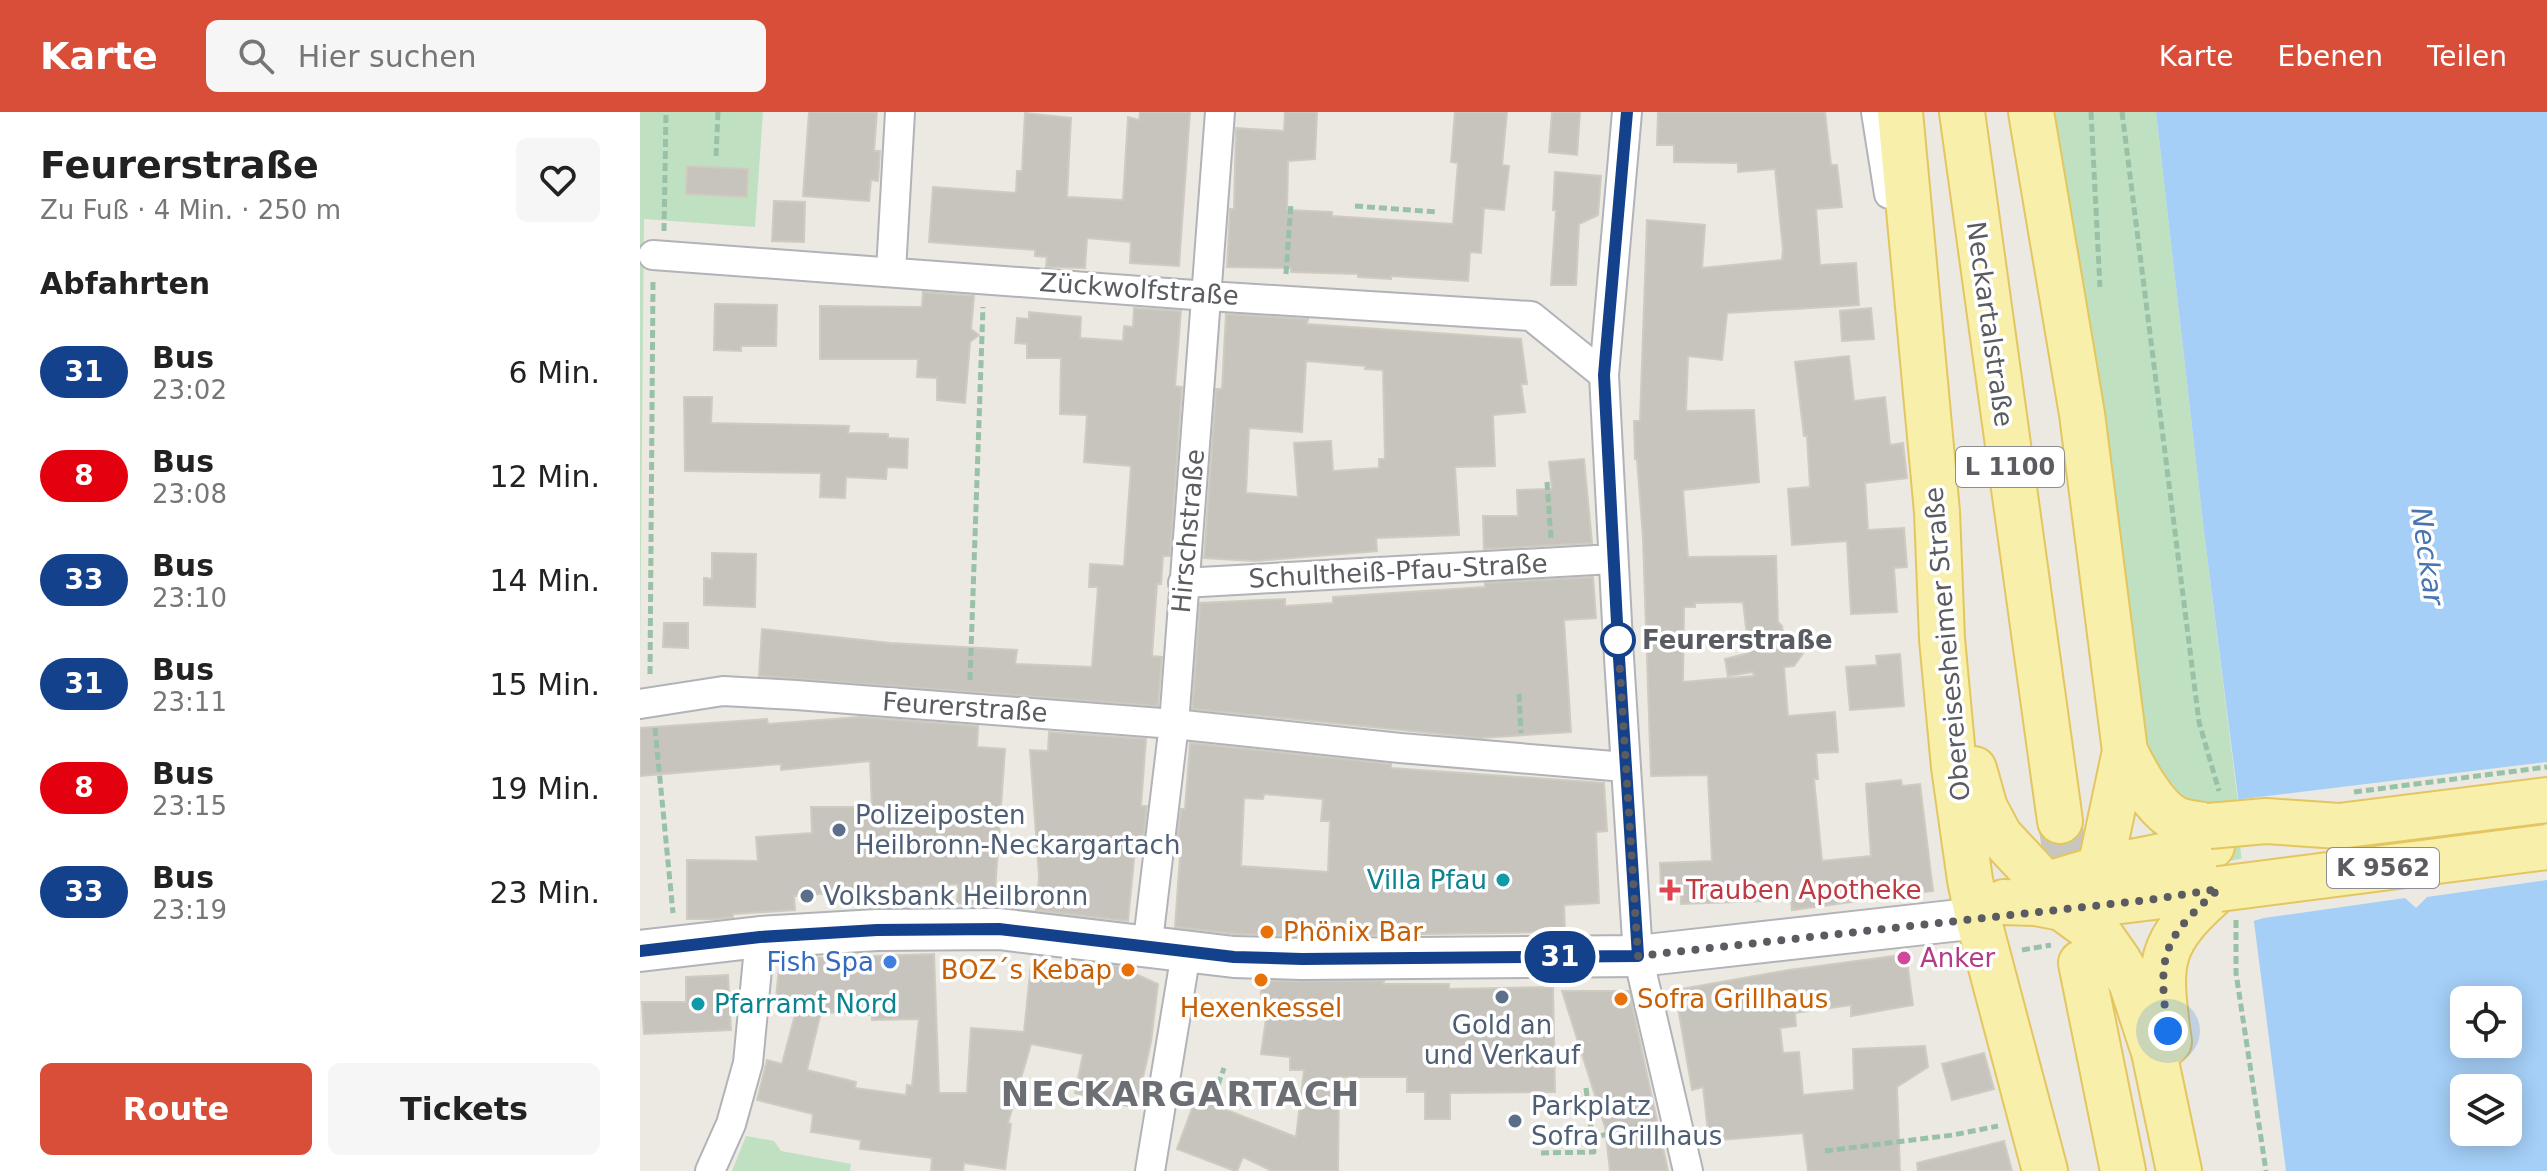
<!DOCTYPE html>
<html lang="de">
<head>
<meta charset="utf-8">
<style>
	:root { --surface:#fff; --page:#f6f6f6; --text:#222; --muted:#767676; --accent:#d94e39 }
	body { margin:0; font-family:"DejaVu Sans",sans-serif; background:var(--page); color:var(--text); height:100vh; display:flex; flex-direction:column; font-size:30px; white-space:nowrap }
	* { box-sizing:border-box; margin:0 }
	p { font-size:26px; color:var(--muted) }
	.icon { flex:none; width:44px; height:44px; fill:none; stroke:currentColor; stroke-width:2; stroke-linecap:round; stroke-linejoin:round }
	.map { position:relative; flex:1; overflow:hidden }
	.sheet { display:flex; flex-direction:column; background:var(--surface); width:640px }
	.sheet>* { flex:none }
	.badge { padding:0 16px; border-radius:26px; font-size:28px; line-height:52px }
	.controls { position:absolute; left:1810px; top:874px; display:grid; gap:16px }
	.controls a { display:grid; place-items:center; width:72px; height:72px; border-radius:12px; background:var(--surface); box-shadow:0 4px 20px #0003; font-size:40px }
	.you { position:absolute; width:40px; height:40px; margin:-20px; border:6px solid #fff; border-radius:50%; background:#1a73e8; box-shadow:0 0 0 12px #1a73e833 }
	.map>.badge { position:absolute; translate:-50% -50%; box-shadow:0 0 0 4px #fff }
	h2 { padding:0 40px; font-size:30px; line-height:72px }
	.round { display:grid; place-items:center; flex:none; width:84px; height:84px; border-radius:12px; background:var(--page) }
	.headline { display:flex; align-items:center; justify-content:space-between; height:136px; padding:0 40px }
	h1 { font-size:38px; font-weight:800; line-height:60px }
	.cta { display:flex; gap:16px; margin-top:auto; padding:16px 40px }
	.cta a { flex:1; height:92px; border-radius:12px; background:var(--accent); color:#fff; font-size:32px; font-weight:800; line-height:92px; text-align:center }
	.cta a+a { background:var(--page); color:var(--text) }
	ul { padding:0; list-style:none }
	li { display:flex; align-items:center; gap:24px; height:104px; padding:0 40px }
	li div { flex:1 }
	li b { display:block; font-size:30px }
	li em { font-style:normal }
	li .badge { min-width:88px; font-weight:700; text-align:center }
	header { display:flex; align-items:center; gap:48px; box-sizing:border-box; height:112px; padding:0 40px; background:var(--accent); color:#fff }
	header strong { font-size:38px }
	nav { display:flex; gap:44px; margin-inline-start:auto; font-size:28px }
	.search { width:560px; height:72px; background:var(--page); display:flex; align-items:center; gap:20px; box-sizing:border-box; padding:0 28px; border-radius:12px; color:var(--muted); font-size:30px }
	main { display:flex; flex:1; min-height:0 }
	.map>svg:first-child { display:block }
	.green { fill:#bfe1c1 }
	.water { fill:#a5cff7; fill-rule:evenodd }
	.pier { fill:#ebe9e1 }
	.building { fill:#c7c4be; stroke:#cfcbc0; stroke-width:2; fill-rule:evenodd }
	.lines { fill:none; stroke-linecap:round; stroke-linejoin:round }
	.primary-tunnel { stroke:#c7c6c1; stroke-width:44; stroke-dasharray:44 22; stroke-linecap:butt }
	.street-casing { stroke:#b2b3b8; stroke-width:32 }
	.secondary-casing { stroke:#b1b3b8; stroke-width:44 }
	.primary-casing { stroke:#e4c661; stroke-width:48 }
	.path { stroke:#99c1a7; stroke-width:5; stroke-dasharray:8 4; stroke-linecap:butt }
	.street { stroke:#fff; stroke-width:28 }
	.secondary { stroke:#fff; stroke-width:40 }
	.primary { stroke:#f7efaa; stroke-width:44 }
	.primary-bridge-casing { stroke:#e4c661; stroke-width:48; stroke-linecap:butt }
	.path-bridge { stroke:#99c1a7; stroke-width:5; stroke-dasharray:8 4; stroke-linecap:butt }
	.primary-bridge { stroke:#f7efaa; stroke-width:44 }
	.line-casing { stroke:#fff; stroke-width:18 }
	.line { stroke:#14418b; stroke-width:12 }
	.walk { stroke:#5a5c61; stroke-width:8; stroke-dasharray:0 14.4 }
	.stop-dot { fill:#fff; stroke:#14418b; stroke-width:4 }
	.service-dot { fill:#5c6f8a; stroke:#fff; stroke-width:3 }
	.culture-dot { fill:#0f9aa8; stroke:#fff; stroke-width:3 }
	.health-dot { fill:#e0444e; stroke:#fff; stroke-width:3 }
	.food-dot { fill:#e8710a; stroke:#fff; stroke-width:3 }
	.hotel-dot { fill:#d1479c; stroke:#fff; stroke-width:3 }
	.shop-dot { fill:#3f7fe0; stroke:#fff; stroke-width:3 }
	.labels { text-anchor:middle; stroke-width:7; stroke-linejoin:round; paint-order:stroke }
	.shield { fill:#fff; stroke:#8c8d90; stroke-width:2 }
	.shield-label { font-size:24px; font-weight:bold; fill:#5a5c61 }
	.street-label { font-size:26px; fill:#5a5c61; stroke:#fff }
	.stop-label { font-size:26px; font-weight:bold; fill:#5a5c61; stroke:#fff; text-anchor:start }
	.service-label { font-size:26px; fill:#4e5e75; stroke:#fff; text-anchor:start }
	.culture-label { font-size:26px; fill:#0d838f; stroke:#fff; text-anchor:end }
	.health-label { font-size:26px; fill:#be3a42; stroke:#fff; text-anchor:start }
	.food-label { font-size:26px; fill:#c56008; stroke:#fff; text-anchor:start }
	.hotel-label { font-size:26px; fill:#b23c85; stroke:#fff; text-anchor:start }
	.shop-label { font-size:26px; fill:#366cbe; stroke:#fff; text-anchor:end }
	.water-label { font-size:28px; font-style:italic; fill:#4875af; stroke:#fff }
	.district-label { font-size:34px; font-weight:bold; letter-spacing:2px; fill:#6b6e72; stroke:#fff }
</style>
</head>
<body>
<header>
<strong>Karte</strong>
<div class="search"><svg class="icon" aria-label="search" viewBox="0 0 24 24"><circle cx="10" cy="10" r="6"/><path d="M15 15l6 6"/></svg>Hier suchen</div>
<nav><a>Karte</a><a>Ebenen</a><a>Teilen</a></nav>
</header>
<main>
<section class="sheet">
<div class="headline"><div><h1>Feurerstraße</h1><p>Zu Fuß · 4 Min. · 250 m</p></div><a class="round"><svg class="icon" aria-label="heart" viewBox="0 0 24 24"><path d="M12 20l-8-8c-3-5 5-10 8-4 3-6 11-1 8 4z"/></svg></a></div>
<h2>Abfahrten</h2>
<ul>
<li><span class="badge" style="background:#14418b;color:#fff">31</span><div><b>Bus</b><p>23:02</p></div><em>6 Min.</em></li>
<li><span class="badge" style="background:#e3000f;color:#fff">8</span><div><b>Bus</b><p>23:08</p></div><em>12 Min.</em></li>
<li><span class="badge" style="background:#14418b;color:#fff">33</span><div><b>Bus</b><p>23:10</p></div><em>14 Min.</em></li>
<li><span class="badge" style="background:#14418b;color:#fff">31</span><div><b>Bus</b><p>23:11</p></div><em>15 Min.</em></li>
<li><span class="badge" style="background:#e3000f;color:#fff">8</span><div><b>Bus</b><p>23:15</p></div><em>19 Min.</em></li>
<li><span class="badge" style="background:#14418b;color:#fff">33</span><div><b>Bus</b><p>23:19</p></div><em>23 Min.</em></li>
</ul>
<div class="cta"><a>Route</a><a>Tickets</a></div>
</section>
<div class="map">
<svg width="1907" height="1059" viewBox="0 0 1907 1059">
	<rect width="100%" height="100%" fill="#ebe9e1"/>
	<!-- green -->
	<path class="green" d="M0,0H123L115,115L4,107L0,550Z
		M1410,0H1516L1565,428L1605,746L1518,762Z
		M106,1024L134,1029L141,1039L211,1052L210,1059H92Z"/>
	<!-- water -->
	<path class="water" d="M1516,0H1907V1059H1646L1565,428ZM1824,888H1868V932H1824ZM1824,976H1868V1020H1824Z"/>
	<!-- pier -->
	<path class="pier" d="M1907,650V768L1787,785L1776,796L1765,786L1624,806L1610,810L1594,688Z"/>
	<!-- building -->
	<path class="building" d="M169,0H237L234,39H240L238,69L231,68L229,89L163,84Z
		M500,0H550L539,154L490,151L491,130L447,126L445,156L406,155L407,145L395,144V138L289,130L293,75L376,81L377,59H382L385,1L431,6L427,85L483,88L488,5L499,8Z
		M645,0H677L675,47L648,49L647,98L692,100V104L813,112L818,51L811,50L815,0H867L862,53L869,54L864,98L844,96L841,141L830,140L828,169L751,164V167L718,165V162L651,160V156L587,155L590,97H594L596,16L644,19Z
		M912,0H940L937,43L909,40Z
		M1018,0H1185L1191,53H1197L1202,95L1176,97L1180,153L1216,151L1219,193L1087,201L1082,248L1048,244L1046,299L1114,298L1119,370L1043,378L1048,445L1136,444L1138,510L1142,514L1145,533L1174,526L1154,554L1144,555L1148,604L1195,600L1198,640L1176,641L1178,667H1174L1182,749L1231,744L1226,672L1261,668L1262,674L1280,672L1293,779L1152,798L1151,788L1041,792V778H1021L1020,751L1072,749L1068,663L1011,664L1003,427L997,347H995L994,309H1000L1007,108L1065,113L1062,156L1142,148L1143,138L1135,57L1098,60V51L1034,50V33H1017ZM1103,490L1109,541L1085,547L1088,564L1113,560L1114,564L1043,570L1044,495H1055V491Z
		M47,54L108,57L107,85L46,82Z
		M915,60L961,64L958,103L939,112L936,173H911L916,98H913Z
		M134,89L165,90L164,130L132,129Z
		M283,180L334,184L331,217L339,223L330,230L325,291L297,288V266L277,265L278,247H180V194L282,195Z
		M75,192L137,193L136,234H101V239L74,238Z
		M494,196L541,199L535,274L542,275L530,444H523L521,472H517L512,544L522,545L518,594L119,564L122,517L250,531L377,538L375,552L452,555L458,475H449L450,452L484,454L491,354L444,350L447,303L420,302L421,246H387V232L375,231L377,206L389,207V200L441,205L440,226L483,229L484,214L493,215Z
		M1231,196L1234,227L1202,229L1200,199Z
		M586,202L668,207L667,212L881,227L887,272H881L885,300L853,303L855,354L815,355L819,423L736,426L737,439L615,449L564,446L576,277H582ZM666,249L726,254L725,257L743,258L745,347H739V356L693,359L691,329L654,331L658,385L606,381L609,316L662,320Z
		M1209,244L1214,289L1245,285L1250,333L1263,331L1267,366L1225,371L1228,418L1264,416L1267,455L1254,456L1257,500L1211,502L1207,429L1152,433L1148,377L1170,375L1167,324H1164L1155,250Z
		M44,285H72L71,311L209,314L208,321L248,322V326L268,327L267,356L247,355L246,367L206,365L205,386L180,385L181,361L45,359Z
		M944,347L952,431L844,437L843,404H878L877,378L912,377L909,350Z
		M72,441L116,442L115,495L64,493V466L72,467Z
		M953,465L956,506L924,508L931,620L840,626L552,597L560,491L645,487V494L693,491V485L845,475V471Z
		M24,511H48V536L23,535Z
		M1260,542L1264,594L1210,598L1206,555L1237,553L1236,544Z
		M220,605L338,614L337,635L365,637L354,794L317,791L318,772L154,784L155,798L93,802V805L74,807H47V748L118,749L116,725L172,721L171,695H232L230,649L141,658V652L0,664V616L127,607L128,612Z
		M409,620L506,627L501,694H507L502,739L495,738L488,809L396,798L399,765L390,638L408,639Z
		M550,631L751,652V656L964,671L967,719L956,720L959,791L924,793L925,820L662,824L596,822L535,815L540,744L535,743L541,697H545ZM624,682L683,687L681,709H690L688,760L601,754L604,686L623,687Z
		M294,842L299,981H327L331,916L384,920L391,852L442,863L445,850L478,854L518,872L511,930L496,996L435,981L443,942L391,932L368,1011L371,1012L365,1057L324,1051L323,1059H291L292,1046L220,1037L221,1028L171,1020L173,1002L117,988L127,948L142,952L156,899L135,895L140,847ZM181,900L232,903V908L279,907L272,974L267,973L266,983L215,976L216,970L167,958Z
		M1261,843L1267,849L1273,893L1211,904V893L1155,901L1156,914L1140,916L1143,941L1159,940L1163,983L1214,978L1213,937L1285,934L1288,955L1257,975L1260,1059H1168L1163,1021L1069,1029L1063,975L1052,978L1035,878L1149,858Z
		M88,863L91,918L4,922L2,890H46V865Z
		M621,869H744L743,872H809V877L913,875L915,980L810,981V1007H785V980H767V965H699L698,1059H632L603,1045L597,1059H595L537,1037L556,986L656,1025L664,958H650V945L621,942L626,907H621Z
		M922,879H989L1028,1059H970L965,1015Z
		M1344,941L1354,977L1312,988L1302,952Z
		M1364,1029L1372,1059H1278L1277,1051Z"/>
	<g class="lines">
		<!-- primary-tunnel -->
		<path class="primary-tunnel" d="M1420,709L1433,801"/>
		<!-- street casing -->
		<g class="street-casing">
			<path id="street" d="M987,0L964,263L978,530L998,844L1048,1059
				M1236,0L1249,82
				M13,143L568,184L891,204L964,263
				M251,159L260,0
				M543,471L973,447
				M0,592L83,579L156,583L534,612L760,636L985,655
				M507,837L534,612L580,0
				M70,1059L91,1012L108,951L120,825
				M510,1059L546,841"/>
		</g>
		<!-- secondary casing -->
		<g class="secondary-casing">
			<path id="secondary" d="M0,839L120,825L237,818L359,817L594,845L662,847L998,844L1338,806"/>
		</g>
		<!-- primary casing -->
		<g class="primary-casing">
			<path id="primary" d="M1260,0L1297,400L1302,527L1314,655L1330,768L1338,806L1405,1059
				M1322,0L1420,709
				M1391,0L1442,302L1485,639C1495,660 1515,697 1536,707C1545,711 1559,712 1569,714
				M1334,657L1345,696L1360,724L1404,771L1452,794
				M1699,714L1907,688
				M1394,776L1461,756L1572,734
				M1455,780L1485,639
				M1364,790L1395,791L1422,796L1462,825L1478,848L1491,870L1514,940L1539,1059
				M1424,796L1579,777
				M1441,851L1483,1059
				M1529,930C1518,849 1516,832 1579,777"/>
		</g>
		<!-- path -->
		<path class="path" d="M1451,0L1460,175
			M1482,0L1559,610L1579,679
			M76,44L78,0
			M715,94L797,100
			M24,119L26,0
			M646,162L651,91
			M907,370L911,426
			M10,562L13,168
			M330,568L343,195
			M879,582L881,621
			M15,616L33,801
			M1596,808V861L1626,1059
			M1382,838L1411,833
			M946,976L952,1026L1009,1011
			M574,984L584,956
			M1185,1039L1313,1023L1358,1014
			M901,1041L954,1040L952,1026"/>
		<!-- street -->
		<use href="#street" class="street"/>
		<!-- secondary -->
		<use href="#secondary" class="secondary"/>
		<!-- primary -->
		<use href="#primary" class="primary"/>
		<!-- primary-bridge casing -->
		<g class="primary-bridge-casing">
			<path id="primary-bridge" d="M1569,714L1626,709L1699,714
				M1579,777L1907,735"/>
		</g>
		<!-- path-bridge -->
		<path class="path-bridge" d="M1714,680L1907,655"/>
		<!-- primary-bridge -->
		<use href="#primary-bridge" class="primary-bridge"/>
	</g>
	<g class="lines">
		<!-- line casing -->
		<g class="line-casing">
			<path id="line" d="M0,839L120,825L237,818L359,817L594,845L662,847L998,844L978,530L964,263L987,0"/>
		</g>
		<!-- line -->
		<use href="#line" class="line"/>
		<!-- walk -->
		<path class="walk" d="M978,528L998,844L1508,788L1579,777C1522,827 1517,843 1528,919"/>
	</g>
	<!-- markers -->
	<circle class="stop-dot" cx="978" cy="528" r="16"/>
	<g class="service-dot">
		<circle cx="199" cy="718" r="8"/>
		<circle cx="167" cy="784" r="8"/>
		<circle cx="862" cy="885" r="8"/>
		<circle cx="875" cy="1009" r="8"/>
	</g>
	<g class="culture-dot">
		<circle cx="863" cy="768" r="8"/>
		<circle cx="58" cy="892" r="8"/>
	</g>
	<path class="health-dot" d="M1026 766h8v8h8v8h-8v8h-8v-8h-8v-8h8z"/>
	<g class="food-dot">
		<circle cx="627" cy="820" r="8"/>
		<circle cx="488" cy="858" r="8"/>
		<circle cx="621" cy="868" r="8"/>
		<circle cx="981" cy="887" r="8"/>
	</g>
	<circle class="hotel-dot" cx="1264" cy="846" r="8"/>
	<circle class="shop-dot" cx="250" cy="850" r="8"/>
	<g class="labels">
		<!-- shield labels -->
		<g class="shield">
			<rect x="1316" y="335" width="108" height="40" rx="6"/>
			<rect x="1687" y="736" width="112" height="40" rx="6"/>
		</g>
		<g class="shield-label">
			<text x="1370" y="363">L 1100</text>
			<text x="1743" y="764">K 9562</text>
		</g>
		<!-- street labels -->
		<g class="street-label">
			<text transform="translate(499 177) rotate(4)" y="9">Zückwolfstraße</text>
			<text transform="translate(1350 212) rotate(82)" y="9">Neckartalstraße</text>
			<text transform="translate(548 419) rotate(-85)" y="9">Hirschstraße</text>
			<text transform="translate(758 459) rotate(-3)" y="9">Schultheiß-Pfau-Straße</text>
			<text transform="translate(1307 532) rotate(-95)" y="9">Obereisesheimer Straße</text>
			<text transform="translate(325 595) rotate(4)" y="9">Feurerstraße</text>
		</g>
		<!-- stop labels -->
		<g class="stop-label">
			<text x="1002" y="537">Feurerstraße</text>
		</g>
		<!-- service labels -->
		<g class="service-label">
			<text x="215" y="712">Polizeiposten<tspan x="215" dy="30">Heilbronn-Neckargartach</tspan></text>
			<text x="183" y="793">Volksbank Heilbronn</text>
			<text x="862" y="922" text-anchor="middle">Gold an<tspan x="862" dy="30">und Verkauf</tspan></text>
			<text x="891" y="1003">Parkplatz<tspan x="891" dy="30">Sofra Grillhaus</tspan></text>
		</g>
		<!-- culture labels -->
		<g class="culture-label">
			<text x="847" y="777">Villa Pfau</text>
			<text x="74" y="901" text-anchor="start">Pfarramt Nord</text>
		</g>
		<!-- health labels -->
		<g class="health-label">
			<text x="1046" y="787">Trauben Apotheke</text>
		</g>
		<!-- food labels -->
		<g class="food-label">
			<text x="643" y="829">Phönix Bar</text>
			<text x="472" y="867" text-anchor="end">BOZ´s Kebap</text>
			<text x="997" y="896">Sofra Grillhaus</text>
			<text x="621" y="905" text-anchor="middle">Hexenkessel</text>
		</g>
		<!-- hotel labels -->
		<g class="hotel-label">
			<text x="1280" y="855">Anker</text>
		</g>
		<!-- shop labels -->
		<g class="shop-label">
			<text x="234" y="859">Fish Spa</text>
		</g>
		<!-- water labels -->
		<g class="water-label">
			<text transform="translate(1788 444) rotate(82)" y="10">Neckar</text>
		</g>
		<!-- district labels -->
		<g class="district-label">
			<text x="541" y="994">NECKARGARTACH</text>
		</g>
	</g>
</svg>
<div class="controls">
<a><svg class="icon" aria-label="locate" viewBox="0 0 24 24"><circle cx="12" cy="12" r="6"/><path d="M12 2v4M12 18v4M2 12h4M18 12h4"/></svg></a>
<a><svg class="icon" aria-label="layers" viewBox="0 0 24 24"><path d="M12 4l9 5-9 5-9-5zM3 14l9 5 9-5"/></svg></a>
</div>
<div class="you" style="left:1528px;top:919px"></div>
<b class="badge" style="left:920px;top:845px;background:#14418b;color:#fff">31</b>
</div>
</main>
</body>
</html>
